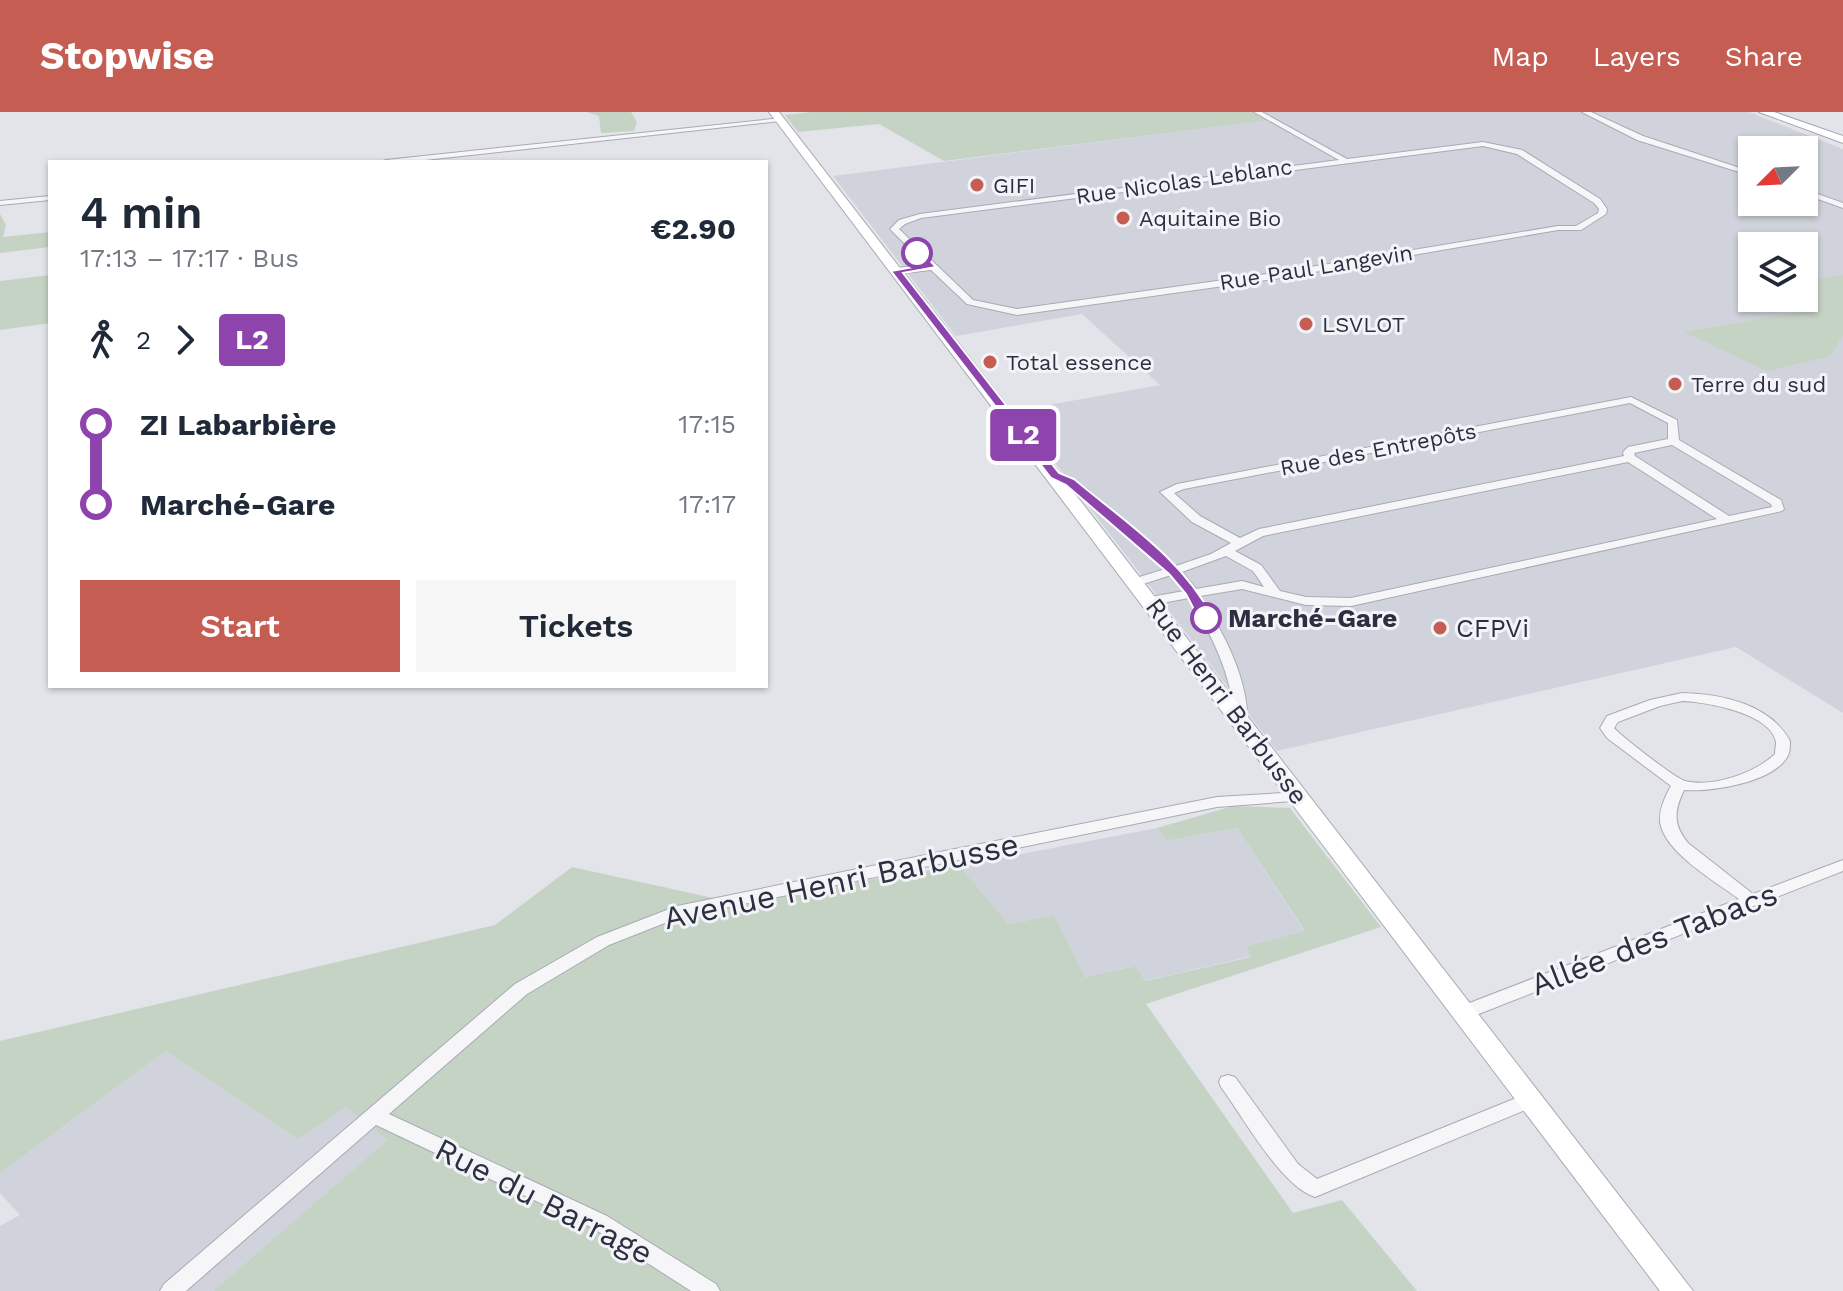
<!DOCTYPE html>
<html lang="en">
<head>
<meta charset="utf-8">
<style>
	:root { --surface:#fff; --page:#f6f6f7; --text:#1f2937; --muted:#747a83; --accent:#c55d52 }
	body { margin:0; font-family:"Work Sans",sans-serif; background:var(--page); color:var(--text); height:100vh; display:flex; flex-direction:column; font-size:30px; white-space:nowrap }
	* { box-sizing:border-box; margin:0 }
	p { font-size:26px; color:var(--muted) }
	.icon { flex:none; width:44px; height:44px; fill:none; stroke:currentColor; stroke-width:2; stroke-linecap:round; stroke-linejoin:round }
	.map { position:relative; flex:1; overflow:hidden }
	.details { position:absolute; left:48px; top:48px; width:720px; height:528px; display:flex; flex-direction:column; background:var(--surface); border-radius:0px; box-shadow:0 2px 6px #0004 }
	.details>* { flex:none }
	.badge { padding:0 16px; border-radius:6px; font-size:28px; line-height:52px }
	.needle { width:52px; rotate:246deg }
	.fabs { position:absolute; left:1738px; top:24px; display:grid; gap:16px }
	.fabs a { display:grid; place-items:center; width:80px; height:80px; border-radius:0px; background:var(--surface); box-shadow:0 2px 6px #0004; font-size:40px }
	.map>.badge { position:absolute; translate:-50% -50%; box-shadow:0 0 0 4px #fff }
	.legs { display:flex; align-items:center; gap:12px; height:88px; padding:0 32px; font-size:26px }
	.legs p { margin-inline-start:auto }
	.headline { display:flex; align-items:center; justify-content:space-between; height:136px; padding:0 32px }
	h1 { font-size:44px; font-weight:600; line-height:60px }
	.button { display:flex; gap:16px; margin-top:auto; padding:16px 32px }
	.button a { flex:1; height:92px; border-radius:0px; background:var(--accent); color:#fff; font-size:32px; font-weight:600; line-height:92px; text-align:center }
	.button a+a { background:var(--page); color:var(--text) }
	ul { padding:0 32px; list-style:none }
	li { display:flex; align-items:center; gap:28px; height:80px; font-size:30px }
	li i { display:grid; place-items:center; width:12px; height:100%; margin:0 10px; background:currentColor }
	li i::after { content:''; width:20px; height:20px; margin:-10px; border:6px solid; border-radius:50%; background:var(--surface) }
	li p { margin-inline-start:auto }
	li:first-child i { background:linear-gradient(#0000 50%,currentColor 0) }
	li:last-child i { background:linear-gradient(currentColor 50%,#0000 0) }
	header { display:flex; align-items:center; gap:48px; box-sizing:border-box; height:112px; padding:0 40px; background:var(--accent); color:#fff }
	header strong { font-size:38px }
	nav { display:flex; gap:44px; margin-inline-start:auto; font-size:28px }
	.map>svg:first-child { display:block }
	.built { fill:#d1d3dc; fill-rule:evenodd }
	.green { fill:#c5d3c5 }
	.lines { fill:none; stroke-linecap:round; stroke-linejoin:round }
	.minor-casing { stroke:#a8aab4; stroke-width:2 }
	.secondary-casing { stroke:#a8aab4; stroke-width:2 }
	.primary-casing { stroke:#a3a6b5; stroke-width:2 }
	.minor { fill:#f6f6f9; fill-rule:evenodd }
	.secondary { fill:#fff; fill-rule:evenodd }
	.primary { fill:#fff; fill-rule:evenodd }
	.line-1 { fill:#8e44ad; stroke:#fff; stroke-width:2 }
	.poi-dot { fill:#c55d52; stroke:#f3f4f8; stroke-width:3 }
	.stop-1-dot { fill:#fff; stroke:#8e44ad; stroke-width:4 }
	.labels { text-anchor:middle; stroke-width:6; stroke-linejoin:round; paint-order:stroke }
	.far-street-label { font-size:22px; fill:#2c2f41; stroke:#f3f4f8 }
	.far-poi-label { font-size:22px; fill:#2c2f41; stroke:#f3f4f8; text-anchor:start }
	.stop-label { font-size:26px; font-weight:bold; fill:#2c2f41; stroke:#f3f4f8; text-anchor:start }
	.poi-label { font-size:26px; fill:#2c2f41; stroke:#f3f4f8; text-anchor:start }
	.street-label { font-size:26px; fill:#2c2f41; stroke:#f3f4f8 }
	.near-street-label { font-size:32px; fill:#2c2f41; stroke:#f3f4f8 }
</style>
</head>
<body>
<header>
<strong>Stopwise</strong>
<nav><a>Map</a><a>Layers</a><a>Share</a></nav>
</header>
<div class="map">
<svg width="1843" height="1179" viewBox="0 0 1843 1179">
	<rect width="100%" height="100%" fill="#e3e4ea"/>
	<!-- built -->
	<path class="built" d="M1263,0H1749L1843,37V163L1804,168V134H1752V173L1747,175L1752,178V186H1768L1796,201L1686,220L1831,244L1843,224V601L1736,535L1277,639L1015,299L1160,273L1082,202L956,224L833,64L1275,7ZM1752,38H1804V90H1752Z
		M1157,716L1166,729L1237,716L1305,820L1246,834L1252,844L1144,869L1134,854L1085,865L1054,803L1008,812L982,786L959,754Z
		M166,939L298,1027L346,994L389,1028L213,1179H0V1114L20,1103L0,1081V1061Z"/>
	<!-- green -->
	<path class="green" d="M587,0H631L637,10L634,19L601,21L599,4Z
		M812,0H1263L1277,7L944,49L879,12L798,20L785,3Z
		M0,102L6,113L3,125L50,120V135L0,141Z
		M50,163V211L0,218V169Z
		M1843,163V224L1831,244L1767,259L1684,220L1794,201L1768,186H1804V168Z
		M1233,694L1290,696L1381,815L1146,892L1293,1101L1342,1088L1417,1179H213L388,1028L346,995L298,1027L166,939L0,1061V929L495,813L572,755L727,789L959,754L1008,812L1054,803L1085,865L1135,854L1145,869L1251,845L1246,834L1305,819L1237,716L1166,729L1157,716Z"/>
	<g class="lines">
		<!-- minor casing -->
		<g class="minor-casing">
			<path id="minor" d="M1254,0H1262L1347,47L1483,30L1522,38L1600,87L1607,97L1606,102L1581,118H1558L1274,167L1017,203L967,192L931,158L896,162L892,159L896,156L926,153L890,117L899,108L920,102L1339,48ZM1483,34L1517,42L1594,91L1599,97L1598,101L1576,114H1558L1274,161L1017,197L973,188L899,117L905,112L921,106Z
				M1582,0H1591L1643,24L1752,60V64L1637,28Z
				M782,6L780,9L407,50H382L386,48Z
				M1804,77L1843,91V96L1804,82Z
				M50,84V88L0,93V89Z
				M1631,285L1677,308L1679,328L1781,388L1784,397L1782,399L1351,494L1306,493L1242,477L1200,484C1222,518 1243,557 1247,597L1245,600L1234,603L1227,599L1233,595C1229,557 1209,518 1189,486L1151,493L1145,489L1151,485L1184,479L1171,463L1137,474L1133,473L1131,470L1133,467L1165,457L1080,383L1049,364L1055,361L1059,362L1088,378L1176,454L1211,442L1231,431L1192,410L1160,380L1177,372ZM1630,291L1668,311V327L1628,335L1623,340L1624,344L1259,417L1240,426L1200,404L1174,381L1184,377ZM1672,333L1771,392L1772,395L1729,404L1635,344L1634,341ZM1628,350L1717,407L1351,486L1306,485L1280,479L1261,453L1235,439L1263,424ZM1226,444L1253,459L1264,475L1242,469L1196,477L1182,460Z
				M1682,581C1722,582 1770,592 1790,629C1790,636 1790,642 1786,647C1769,671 1711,680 1684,678C1674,699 1673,713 1688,731L1753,782L1843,748V759L1471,905L1465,907L1459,905L1456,900L1459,895L1739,787C1716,770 1664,740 1660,710C1659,697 1665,685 1671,674L1607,626L1600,616L1607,604L1650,588ZM1682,589C1706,590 1771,601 1776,630C1776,634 1775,638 1775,642C1755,661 1713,676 1685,669C1675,666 1622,625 1614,616L1618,610L1660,594Z
				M1300,680L1308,685L1305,688L1217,695L680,805L609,833L527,882L389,1002L607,1104L716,1172L720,1179H691L593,1116L376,1013L186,1179H160L164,1172L515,872L597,825L677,794L950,738L1217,685Z
				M1228,963L1235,965L1298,1052L1317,1067L1526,982L1533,980L1540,982L1542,987L1540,992L1315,1085C1281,1074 1243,1005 1221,975L1219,970L1221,965Z"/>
		</g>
		<!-- secondary casing -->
		<g class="secondary-casing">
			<path id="secondary" d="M769,0H779L1693,1179H1660Z"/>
		</g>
		<!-- primary casing -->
		<g class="primary-casing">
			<path id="primary" d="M1759,0H1774L1843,24V31Z"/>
		</g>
		<!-- minor -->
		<use href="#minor" class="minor"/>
		<!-- secondary -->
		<use href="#secondary" class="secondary"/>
		<!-- primary -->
		<use href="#primary" class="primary"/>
	</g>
	<!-- line-1 -->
	<path class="line-1" d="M914,139H921L936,155L903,161L1059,361L1074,367C1124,409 1183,447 1213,506L1211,509H1200L1186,482L1169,462L1066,373L1051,366L891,159L924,153Z"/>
	<!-- markers -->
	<g class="poi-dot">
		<circle cx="977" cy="73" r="8"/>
		<circle cx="1123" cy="106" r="8"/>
		<circle cx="1306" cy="212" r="8"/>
		<circle cx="990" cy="250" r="8"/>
		<circle cx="1675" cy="272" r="8"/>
		<circle cx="1440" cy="516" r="8"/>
	</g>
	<g class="stop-1-dot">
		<circle cx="917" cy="141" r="14"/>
		<circle cx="1206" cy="506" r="14"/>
	</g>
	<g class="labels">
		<!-- far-street labels -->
		<g class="far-street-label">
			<text transform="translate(1184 69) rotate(-8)" y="8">Rue Nicolas Leblanc</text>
			<text transform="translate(1316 155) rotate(-9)" y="8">Rue Paul Langevin</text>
			<text transform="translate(1378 337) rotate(-11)" y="8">Rue des Entrepôts</text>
		</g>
		<!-- far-poi labels -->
		<g class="far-poi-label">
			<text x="993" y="81">GIFI</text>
			<text x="1139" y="114">Aquitaine Bio</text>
			<text x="1322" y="220">LSVLOT</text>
			<text x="1006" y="258">Total essence</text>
			<text x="1691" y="280">Terre du sud</text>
		</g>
		<!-- stop labels -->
		<g class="stop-label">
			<text x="1228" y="515">Marché-Gare</text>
		</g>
		<!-- poi labels -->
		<g class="poi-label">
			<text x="1456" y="525">CFPVi</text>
		</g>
		<!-- street labels -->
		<g class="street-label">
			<text transform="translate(1227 589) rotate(53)" y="9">Rue Henri Barbusse</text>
		</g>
		<!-- near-street labels -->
		<g class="near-street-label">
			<text transform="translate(841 769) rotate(-12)" y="11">Avenue Henri Barbusse</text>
			<text transform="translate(1654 827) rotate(-21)" y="11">Allée des Tabacs</text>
			<text transform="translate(544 1089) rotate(27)" y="11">Rue du Barrage</text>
		</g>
	</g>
</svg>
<div class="fabs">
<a><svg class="needle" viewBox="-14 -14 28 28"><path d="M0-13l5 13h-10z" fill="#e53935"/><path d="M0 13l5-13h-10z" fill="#747a83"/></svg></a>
<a><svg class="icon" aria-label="layers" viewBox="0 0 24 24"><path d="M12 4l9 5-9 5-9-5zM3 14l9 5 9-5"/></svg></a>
</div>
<b class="badge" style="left:1023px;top:323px;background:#8e44ad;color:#fff">L2</b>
<section class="details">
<div class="headline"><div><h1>4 min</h1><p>17:13 – 17:17 · Bus</p></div><b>€2.90</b></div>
<div class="legs"><svg class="icon" aria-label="walk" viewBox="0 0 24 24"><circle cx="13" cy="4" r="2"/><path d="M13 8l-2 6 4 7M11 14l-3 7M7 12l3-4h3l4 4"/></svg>2<svg class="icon" aria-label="forward" viewBox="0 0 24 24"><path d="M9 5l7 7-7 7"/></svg><b class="badge" style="background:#8e44ad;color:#fff">L2</b></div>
<ul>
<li><i style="color:#8e44ad"></i><b>ZI Labarbière</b><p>17:15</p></li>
<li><i style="color:#8e44ad"></i><b>Marché-Gare</b><p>17:17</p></li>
</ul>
<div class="button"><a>Start</a><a>Tickets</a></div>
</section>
</div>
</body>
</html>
